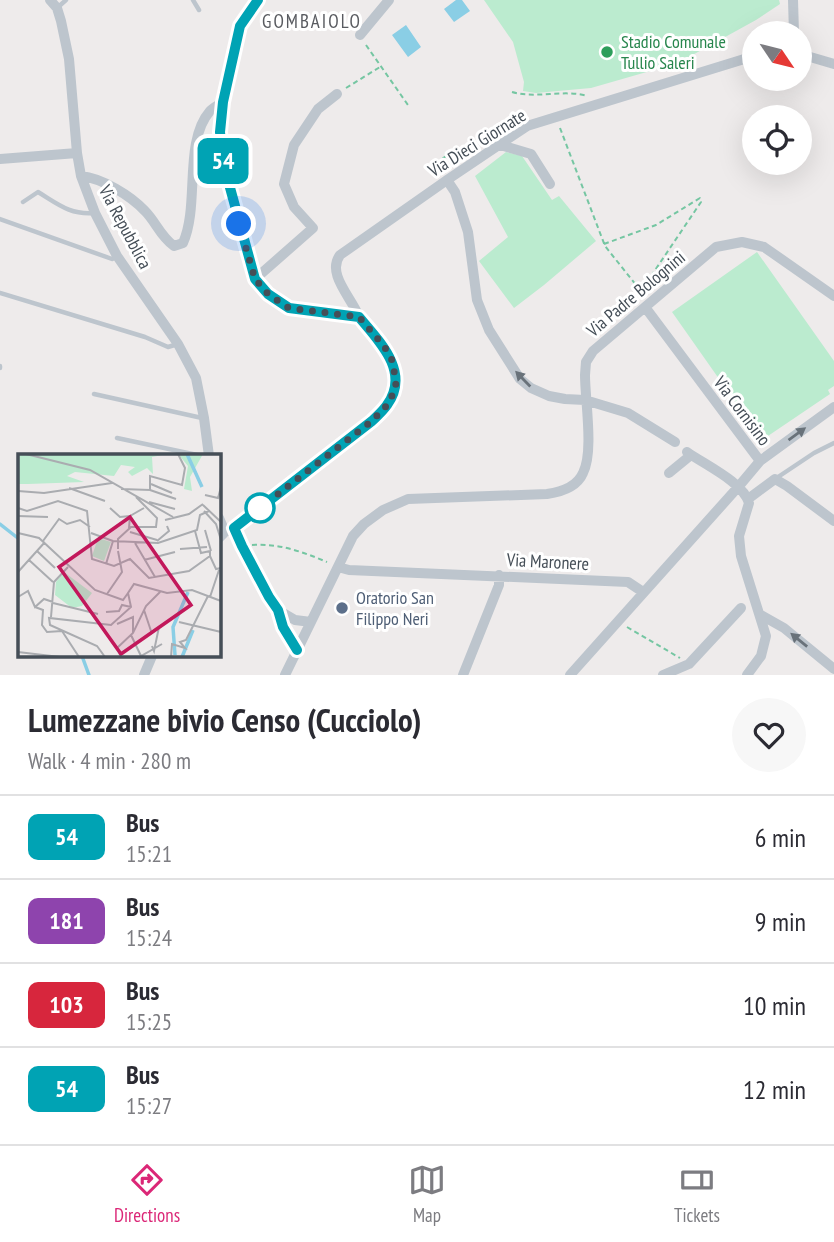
<!DOCTYPE html>
<html lang="en">
<head>
<meta charset="utf-8">
<style>
	:root { --surface:#fff; --page:#f7f7f7; --text:#2b2b33; --muted:#7c7c81; --line:#e1e1e2; --accent:#db2777 }
	body { margin:0; font-family:"PT Sans Narrow",sans-serif; background:var(--page); color:var(--text); height:100vh; display:flex; flex-direction:column; font-size:26px; white-space:nowrap }
	* { box-sizing:border-box; margin:0 }
	p { font-size:23px; color:var(--muted) }
	.icon { flex:none; width:38px; height:38px; fill:none; stroke:currentColor; stroke-width:2; stroke-linecap:round; stroke-linejoin:round }
	.map { position:relative; height:675px; overflow:hidden }
	.drawer { display:flex; flex-direction:column; background:var(--surface); flex:1 }
	.drawer>* { flex:none }
	.badge { padding:0 14px; border-radius:10px; font-size:24px; line-height:46px }
	.needle { width:46px; rotate:125deg }
	.buttons { position:absolute; left:742px; top:21px; display:grid; gap:14px }
	.buttons a { display:grid; place-items:center; width:70px; height:70px; border-radius:50%; background:var(--surface); box-shadow:0 7px 28px #0002; font-size:35px }
	.you { position:absolute; width:35px; height:35px; margin:-18px; border:5px solid #fff; border-radius:50%; background:#1a73e8; box-shadow:0 0 0 10px #1a73e833 }
	.map>.badge { position:absolute; translate:-50% -50%; box-shadow:0 0 0 4px #fff }
	.round { display:grid; place-items:center; flex:none; width:74px; height:74px; border-radius:37px; background:var(--page) }
	.head { display:flex; align-items:center; justify-content:space-between; height:119px; padding:0 28px }
	h1 { font-size:33px; font-weight:600; line-height:52px }
	ul { padding:0; list-style:none }
	li { display:flex; align-items:center; gap:21px; height:84px; padding:0 28px; border-top:2px solid var(--line) }
	li div { flex:1 }
	li b { display:block; font-size:26px }
	li em { font-style:normal }
	li .badge { min-width:77px; font-weight:700; text-align:center }
	.menu { display:flex; justify-content:space-around; align-items:center; height:98px; border-top:2px solid var(--line); background:var(--surface); font-size:19px; color:var(--muted) }
	.menu a { display:grid; justify-items:center; gap:4px }
	.menu .on { color:var(--accent) }
	.map>svg:first-child { display:block }
	.green { fill:#bbebcf }
	.water { fill:#8acee5 }
	.lines { fill:none; stroke-linecap:round; stroke-linejoin:round }
	.stream { stroke:#8acee5; stroke-width:3.5 }
	.path { stroke:#75c6a2; stroke-width:2; stroke-dasharray:5 3.5; stroke-linecap:butt }
	.service { stroke:#bdc5cd; stroke-width:4.5 }
	.minor { stroke:#bdc5cd; stroke-width:10 }
	.oneway { fill:#69727a }
	.line-casing { stroke:#fff; stroke-width:16 }
	.line { stroke:#00a3b4; stroke-width:10 }
	.walk { stroke:#454e57; stroke-width:7; stroke-dasharray:0 12.6 }
	.leisure-dot { fill:#2e9e5b; stroke:#fff; stroke-width:2.5 }
	.stop-dot { fill:#fff; stroke:#00a3b4; stroke-width:3.5 }
	.service-dot { fill:#5c6f8a; stroke:#fff; stroke-width:2.5 }
	.labels { text-anchor:middle; stroke-width:6; stroke-linejoin:round; paint-order:stroke }
	.leisure-label { font-size:18px; fill:#27864d; stroke:#fff; text-anchor:start }
	.street-label { font-size:18px; fill:#454e57; stroke:#fff }
	.service-label { font-size:18px; fill:#4e5e75; stroke:#fff; text-anchor:start }
	.neighbourhood-label { font-size:19px; letter-spacing:2px; fill:#595b60; stroke:#fff }
	.inset-river { fill:none; stroke:#8acee5; stroke-width:3.5 }
	.inset-road { fill:none; stroke:#aaacb0; stroke-width:2 }
	.view { fill:#c2185b; fill-opacity:0.15; stroke:#c2185b; stroke-width:3.5 }
	.inset-edge { fill:none; stroke:#454e57; stroke-width:3.5 }
</style>
</head>
<body>
<div class="map">
<svg width="834" height="675" viewBox="0 0 834 675">
	<rect width="100%" height="100%" fill="#eeebeb"/>
	<!-- green -->
	<path class="green" d="M484,0H779L780,4L756,20L678,63L591,88L536,93L523,91L524,82L513,42Z
		M506,152L522,156L552,200L559,196L596,241L544,285L514,308L479,261L508,237L475,176Z
		M757,252L834,361V386L828,390L830,394L762,440L672,312Z"/>
	<!-- water -->
	<path class="water" d="M456,0H462L470,11L454,22L444,9Z
		M406,25L421,47L408,57L392,35Z"/>
	<g class="lines">
		<!-- stream -->
		<path class="stream" d="M0,524L19,539
			M82,656L89,675"/>
		<!-- path -->
		<path class="path" d="M366,45L408,105
			M346,88L380,67
			M512,92C537,99 563,89 588,96
			M560,128L605,246L640,290
			M440,172L435,165L447,155L445,153
			M604,244L656,225L700,198L701,202L641,291L642,296
			M252,545C279,543 303,552 327,562
			M627,627L680,658"/>
		<!-- service -->
		<path class="service" d="M193,0L199,10
			M57,8L66,0
			M23,202L38,192C58,204 70,215 94,213
			M0,219L112,259L117,256
			M0,293L145,337L168,347L178,344
			M0,366V368
			M94,394L202,418
			M117,438L202,456L208,455
			M775,479L814,453L834,443"/>
		<!-- minor -->
		<path class="minor" d="M50,0L57,8L61,21L69,59L77,153L81,176L95,213L117,256L178,344L196,378L204,418L209,456
			M793,0L794,33
			M360,35L389,0
			M800,54L834,64
			M500,145L531,154L550,184
			M0,159L77,153
			M81,176C102,178 131,196 145,211C156,222 160,236 174,246L183,243C200,205 183,142 210,111C213,108 219,105 223,102
			M447,180L455,192L468,232L477,300L489,330L520,379L531,388L549,396L565,399L585,400L628,413L675,442
			M255,279L313,228L294,207L284,184L294,145L318,109L337,94
			M359,317C352,298 326,274 340,255L447,180L527,126L754,56
			M687,452C705,465 743,482 749,503L739,536L741,556L766,636L761,656L747,675
			M760,461L834,407
			M669,473L691,455
			M748,499L775,479L787,486L834,521
			M219,518L225,532
			M234,528L242,546L269,597L278,610L283,627L297,650
			M219,538L225,532L234,528L372,421C377,416 383,411 387,405C411,372 379,341 359,317L289,308L268,294L255,279L223,162L220,132L223,102L240,26L258,0
			M338,567L349,570L628,582L643,592
			M278,610L295,620L311,622
			M761,615L784,628L834,669
			M144,675L152,656
			M285,675L353,536L364,524L383,510L408,499L547,494C561,492 577,487 583,473C594,452 585,400 585,375L586,362L593,351L716,247L742,242L764,247L834,296
			M463,675L499,585V575
			M570,675L739,486L760,461L645,307
			M663,675L689,664L741,608"/>
	</g>
	<!-- one-way arrows -->
	<defs><path id="oneway-solid" d="M-6-.8H1V-3.2L6.5 0L1 3.2V.8H-6Z" transform="scale(1.75)"/></defs>
	<g class="oneway">
		<use href="#oneway-solid" transform="translate(523 379) rotate(-134)"/>
		<use href="#oneway-solid" transform="translate(797 434) rotate(-36)"/>
		<use href="#oneway-solid" transform="translate(799 640) rotate(-141)"/>
	</g>
	<g class="lines">
		<!-- line casing -->
		<g class="line-casing">
			<path id="line" d="M258,0L240,26L223,102L220,132L223,162L255,279L268,294L289,308L359,317C379,341 411,372 387,405C383,411 377,416 372,421L234,528L242,546L269,597L278,610L283,627L297,650"/>
		</g>
		<!-- line -->
		<use href="#line" class="line"/>
		<!-- walk -->
		<path class="walk" d="M239,224L255,279L268,294L289,308L359,317L384,346L393,362L396,386L389,403L372,421L260,508"/>
	</g>
	<!-- markers -->
	<circle class="leisure-dot" cx="607" cy="52" r="7"/>
	<circle class="stop-dot" cx="260" cy="508" r="14"/>
	<circle class="service-dot" cx="342" cy="608" r="7"/>
	<g class="labels">
		<!-- leisure labels -->
		<g class="leisure-label">
			<text x="621" y="48">Stadio Comunale<tspan x="621" dy="21">Tullio Saleri</tspan></text>
		</g>
		<!-- street labels -->
		<g class="street-label">
			<text transform="translate(477 143) rotate(-32)" y="6">Via Dieci Giornate</text>
			<text transform="translate(125 227) rotate(62)" y="6">Via Repubblica</text>
			<text transform="translate(636 294) rotate(-40)" y="6">Via Padre Bolognini</text>
			<text transform="translate(742 411) rotate(53)" y="6">Via Cornisino</text>
			<text transform="translate(548 562) rotate(3)" y="6">Via Maronere</text>
		</g>
		<!-- service labels -->
		<g class="service-label">
			<text x="356" y="604">Oratorio San<tspan x="356" dy="21">Filippo Neri</tspan></text>
		</g>
		<!-- neighbourhood labels -->
		<g class="neighbourhood-label">
			<text x="312" y="28">GOMBAIOLO</text>
		</g>
	</g>
	<!-- overview -->
	<g transform="translate(18 454)">
		<rect width="203" height="203" fill="#eeebeb"/>
		<path d="M0,0H150L134,3L135,20L129,14L114,22L110,18L117,13L103,11L96,22L57,18L49,22L66,28L10,30H0ZM152,0H185L172,23L174,37L166,35L170,12L161,1ZM80,84L93,88L86,107L74,102ZM46,118L74,139L64,152L54,154L37,141L38,128Z" fill="#bbebcf"/>
		<path class="inset-river" d="M169,0L184,33M157,201L155,173L170,138M164,203L175,176"/>
		<path class="inset-road" d="M8,0L72,16L155,63M133,30L154,39M51,34L87,47M103,35L132,36V22L164,31L167,14L160,0M132,36L158,45M0,37L26,39L94,29M187,41L200,44L203,33M131,48L157,55M185,51L203,68M0,54L9,57L40,47L69,57L74,105L96,112L112,105L131,124L171,117L192,102L198,115L203,114M92,54L102,63L112,62M186,57L198,70L203,86M0,62L30,63M147,66L171,60L185,50M111,74L112,62L126,54M187,76L193,97M177,77L183,99L192,97V102M112,78L139,86M0,79L21,84L77,136L105,146L110,139M73,79L95,87M25,87L41,65L49,70L62,66L72,73M139,87L151,77L149,72M117,89L137,123M100,95V85L113,73H138L139,64L118,43M162,95L189,93M19,97L37,114M11,106L35,128M126,106L157,98M88,110L95,87L140,89L179,76L182,61L191,57M0,118L27,88M89,140L104,118L100,97M0,143L10,137L17,153L26,145L35,148M192,143L201,116M35,149L80,160M17,153L25,156L24,171L29,178L44,177M126,156L134,180M88,158L101,157L104,151L113,153M33,163L36,128L50,113M161,168L203,178M99,170L115,163V179M44,177L61,203M113,181L123,202L144,190M134,192L136,197L141,173M0,198L42,203M87,203L79,192L32,171L31,164L93,171L113,153L110,139L116,130L149,139L174,136L203,147M103,203L99,194L115,179L128,152L142,138M153,203L154,190L167,194L162,188L168,186L190,142"/>
		<path class="view" d="M112,63L173,151L103,200L41,113Z"/>
		<rect width="203" height="203" class="inset-edge"/>
	</g>
</svg>
<div class="buttons">
<a><svg class="needle" viewBox="-14 -14 28 28"><path d="M0-13l5 13h-10z" fill="#e53935"/><path d="M0 13l5-13h-10z" fill="#7c7c81"/></svg></a>
<a><svg class="icon" aria-label="locate" viewBox="0 0 24 24"><circle cx="12" cy="12" r="6"/><path d="M12 2v4M12 18v4M2 12h4M18 12h4"/></svg></a>
</div>
<div class="you" style="left:239px;top:224px"></div>
<b class="badge" style="left:223px;top:161px;background:#00a3b4;color:#fff">54</b>
</div>
<section class="drawer">
<div class="head"><div><h1>Lumezzane bivio Censo (Cucciolo)</h1><p>Walk · 4 min · 280 m</p></div><a class="round"><svg class="icon" aria-label="heart" viewBox="0 0 24 24"><path d="M12 20l-8-8c-3-5 5-10 8-4 3-6 11-1 8 4z"/></svg></a></div>
<ul>
<li><span class="badge" style="background:#00a3b4;color:#fff">54</span><div><b>Bus</b><p>15:21</p></div><em>6 min</em></li>
<li><span class="badge" style="background:#8e44ad;color:#fff">181</span><div><b>Bus</b><p>15:24</p></div><em>9 min</em></li>
<li><span class="badge" style="background:#d7263d;color:#fff">103</span><div><b>Bus</b><p>15:25</p></div><em>10 min</em></li>
<li><span class="badge" style="background:#00a3b4;color:#fff">54</span><div><b>Bus</b><p>15:27</p></div><em>12 min</em></li>
</ul>
</section>
<nav class="menu">
<a class="on"><svg class="icon" aria-label="directions" viewBox="0 0 24 24"><path d="M12 3l9 9-9 9-9-9zM9 14v-3h6M13 9l2 2-2 2"/></svg>Directions</a>
<a><svg class="icon" aria-label="map" viewBox="0 0 24 24"><path d="M3 6l6-2 6 2 6-2v14l-6 2-6-2-6 2zM9 4v14M15 6v14"/></svg>Map</a>
<a><svg class="icon" aria-label="tickets" viewBox="0 0 24 24"><path d="M3 7h18v10H3zM15 7v10"/></svg>Tickets</a>
</nav>
</body>
</html>
